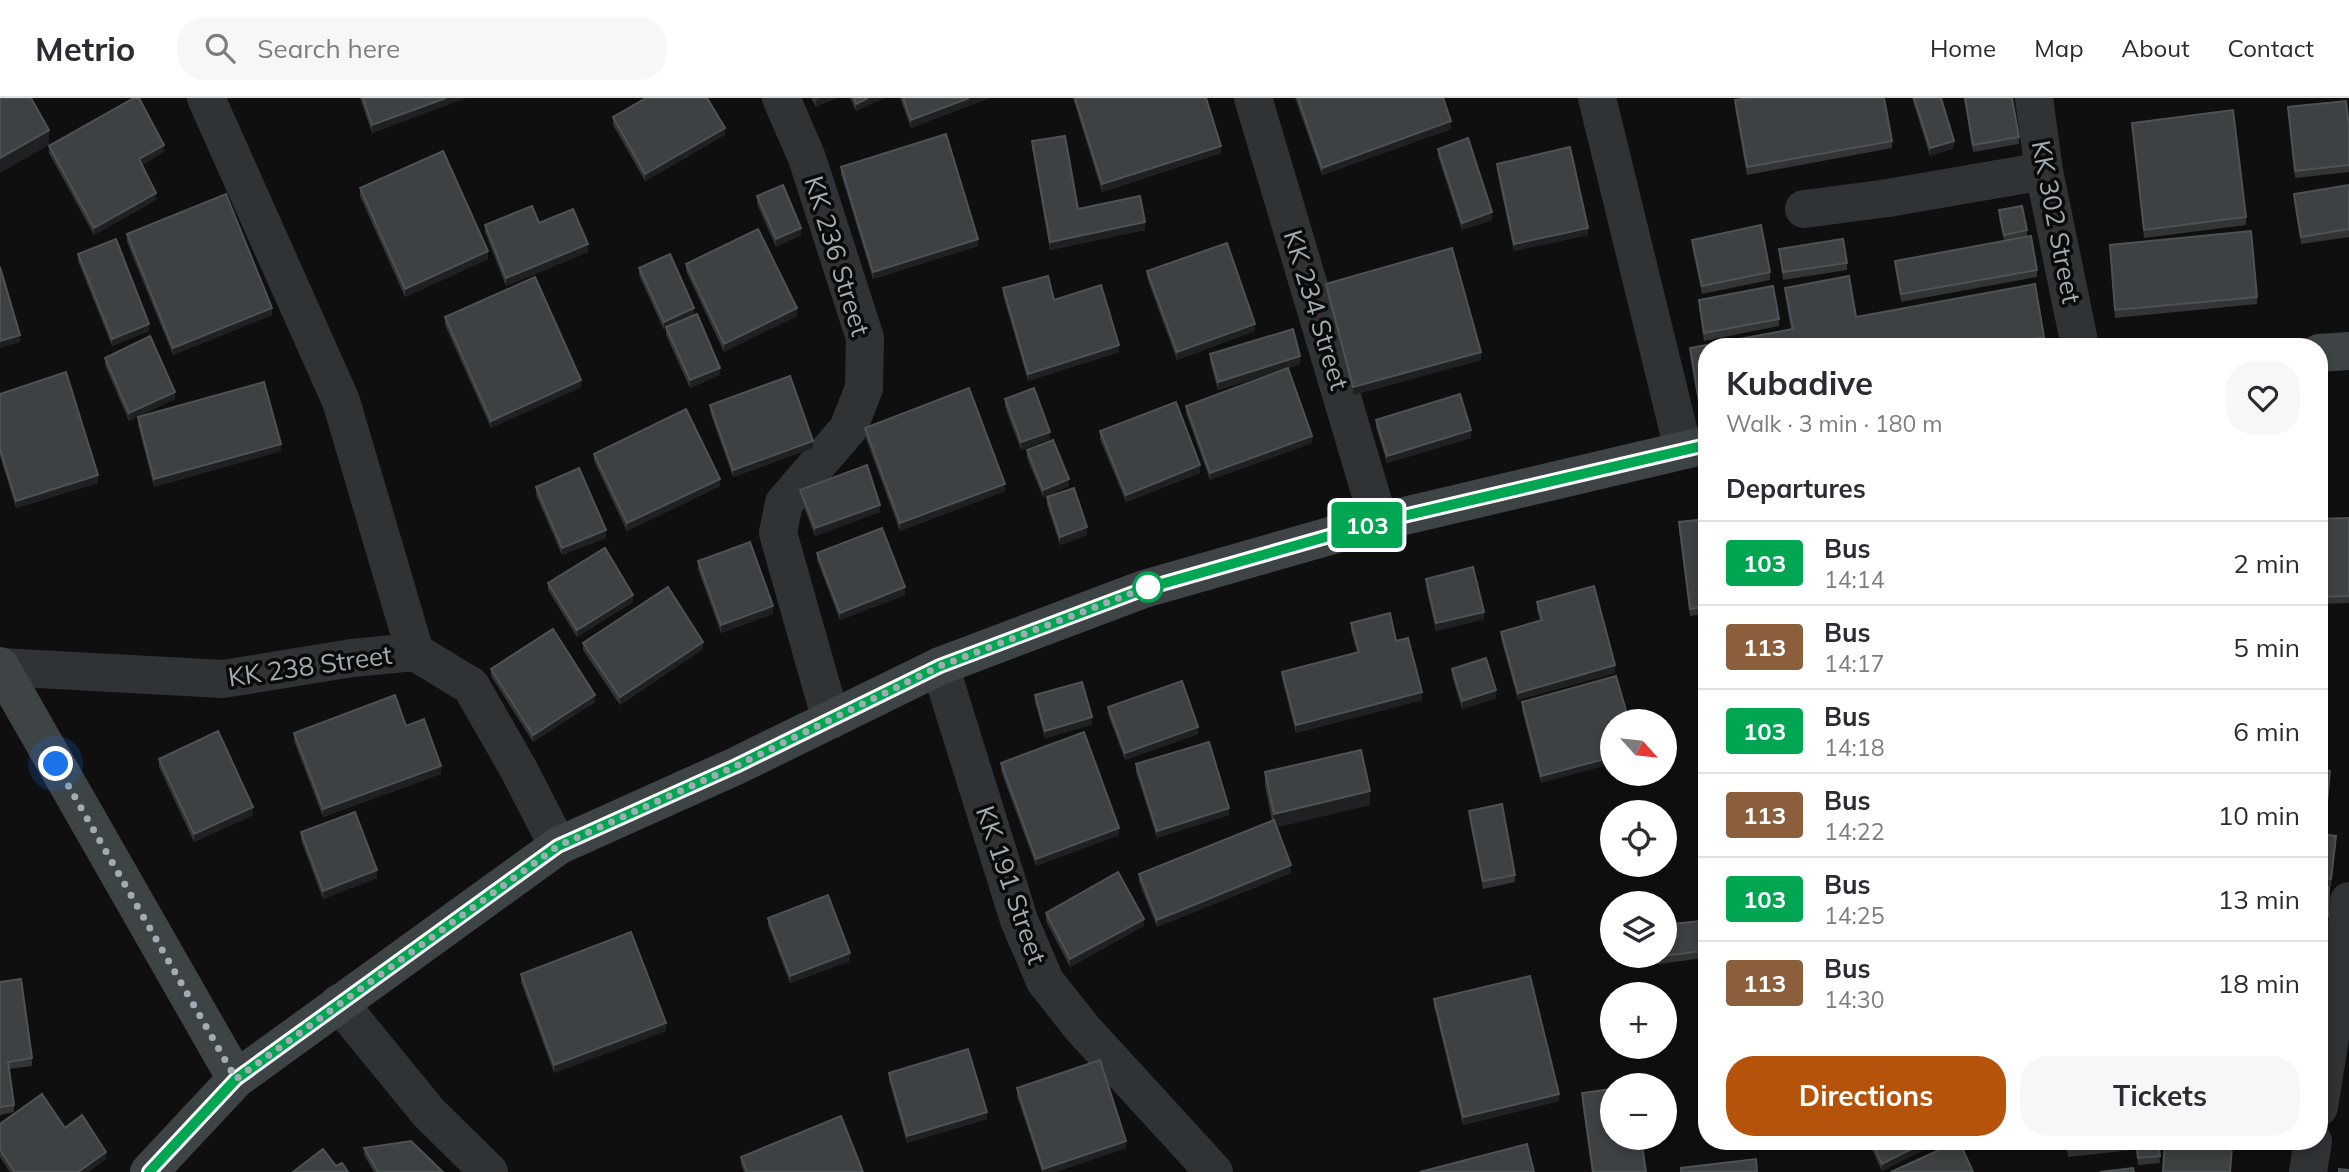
<!DOCTYPE html>
<html lang="en">
<head>
<meta charset="utf-8">
<style>
	:root { --surface:#fff; --page:#f7f7f7; --text:#2b2b33; --muted:#7c7c81; --line:#e1e1e2; --accent:#b45309 }
	body { margin:0; font-family:Mulish,sans-serif; background:var(--page); color:var(--text); height:100vh; display:flex; flex-direction:column; font-size:26px; white-space:nowrap }
	* { box-sizing:border-box; margin:0 }
	p { font-size:23px; color:var(--muted) }
	.icon { flex:none; width:38px; height:38px; fill:none; stroke:currentColor; stroke-width:2; stroke-linecap:round; stroke-linejoin:round }
	.map { position:relative; flex:1; overflow:hidden }
	.drawer { position:absolute; left:1698px; top:240px; width:630px; height:812px; display:flex; flex-direction:column; background:var(--surface); border-radius:28px; box-shadow:0 4px 10px #0003 }
	.drawer>* { flex:none }
	.badge { padding:0 14px; border-radius:5px; font-size:24px; line-height:46px }
	.needle { width:46px; rotate:117deg }
	.fabs { position:absolute; left:1600px; top:611px; display:grid; gap:14px }
	.fabs a { display:grid; place-items:center; width:77px; height:77px; border-radius:50%; background:var(--surface); box-shadow:0 4px 10px #0003; font-size:35px }
	.you { position:absolute; width:35px; height:35px; margin:-18px; border:5px solid #fff; border-radius:50%; background:#1a73e8; box-shadow:0 0 0 10px #1a73e833 }
	.map>.badge { position:absolute; translate:-50% -50%; box-shadow:0 0 0 4px #fff }
	h2 { padding:0 28px; font-size:26px; line-height:63px }
	.round { display:grid; place-items:center; flex:none; width:74px; height:74px; border-radius:28px; background:var(--page) }
	.summary { display:flex; align-items:center; justify-content:space-between; height:119px; padding:0 28px }
	h1 { font-size:33px; font-weight:700; line-height:52px }
	.action { display:flex; gap:14px; margin-top:auto; padding:14px 28px }
	.action a { flex:1; height:80px; border-radius:28px; background:var(--accent); color:#fff; font-size:28px; font-weight:700; line-height:80px; text-align:center }
	.action a+a { background:var(--page); color:var(--text) }
	ul { padding:0; list-style:none }
	li { display:flex; align-items:center; gap:21px; height:84px; padding:0 28px; border-top:2px solid var(--line) }
	li div { flex:1 }
	li b { display:block; font-size:26px }
	li em { font-style:normal }
	li .badge { min-width:77px; font-weight:700; text-align:center }
	header { display:flex; align-items:center; gap:42px; box-sizing:border-box; height:98px; padding:0 35px; background:var(--surface); border-bottom:2px solid var(--line) }
	header strong { font-size:33px }
	nav { display:flex; gap:38px; margin-inline-start:auto; font-size:24px }
	.search { width:490px; height:63px; background:var(--page); display:flex; align-items:center; gap:18px; box-sizing:border-box; padding:0 24px; border-radius:28px; color:var(--muted); font-size:26px }
	.map>svg:first-child { display:block }
	.lines { fill:none; stroke-linecap:round; stroke-linejoin:round }
	.minor { stroke:#303335; stroke-width:38 }
	.secondary { stroke:#3e4345; stroke-width:38 }
	.wall { fill:#323435 }
	.shaded-wall { fill:#1f2021 }
	.building { fill:#3e4143; stroke:#4d5254; stroke-width:2 }
	.line-casing { stroke:#fff; stroke-width:16 }
	.line { stroke:#00a651; stroke-width:10 }
	.walk { stroke:#a0acb1; stroke-width:7; stroke-dasharray:0 12.6 }
	.stop-dot { fill:#fff; stroke:#00a651; stroke-width:3.5 }
	.labels { text-anchor:middle; stroke-width:7; stroke-linejoin:round; paint-order:stroke }
	.street-label { font-size:26px; fill:#a0acb1; stroke:#0a0a0b }
</style>
</head>
<body>
<header>
<strong>Metrio</strong>
<div class="search"><svg class="icon" aria-label="search" viewBox="0 0 24 24"><circle cx="10" cy="10" r="6"/><path d="M15 15l6 6"/></svg>Search here</div>
<nav><a>Home</a><a>Map</a><a>About</a><a>Contact</a></nav>
</header>
<div class="map">
<svg width="2349" height="1074" viewBox="0 0 2349 1074">
	<rect width="100%" height="100%" fill="#0f0f10"/>
	<g class="lines">
		<!-- minor -->
		<path class="minor" d="M206,0L341,303L415,554
			M781,0L807,60L865,240L864,290L848,331L784,405L778,435L831,622
			M1253,0L1379,424
			M1597,0L1683,351
			M2034,0L2044,73L2080,248
			M1804,111L1888,100L2044,73
			M940,568L1019,822L1045,883L1083,931L1214,1074
			M0,569L223,581L352,560L415,554L471,588L519,672L558,748
			M339,905L429,1015L489,1074
			M2319,1009L2346,839L2349,803
			M2308,1074L2313,1043"/>
		<!-- secondary -->
		<path class="secondary" d="M2319,255L2349,253
			M0,568L236,981
			M149,1074L236,981L558,748L736,668L940,568L1144,491L1379,424L1706,347"/>
	</g>
	<!-- wall -->
	<path class="wall" d="M360,0H466L372,35Z
		M811,0H836L816,9Z
		M850,0H884L856,13Z
		M900,0H989L911,30Z
		M1073,0H1206L1221,55L1102,94Z
		M1295,0H1443L1451,31L1322,77Z
		M1912,0H1941L1954,50L1930,58Z
		M1964,0H2012L2019,39V46L1973,54Z
		M1735,2L1892,43V50L1747,77L1735,10Z
		M2288,9L2349,29V74L2295,80Z
		M613,19L725,37L645,83L613,27Z
		M2132,25L2246,119V127L2144,140Z
		M1032,43L1078,111L1145,132L1050,152L1032,50Z
		M49,48L164,54L142,67L156,102L94,137L49,55Z
		M1438,51L1492,122L1462,132L1438,58Z
		M1497,66L1588,137L1514,153L1497,73Z
		M841,69L978,148L873,181L841,76Z
		M2349,87V139L2301,146L2294,104V96Z
		M360,90L488,161L405,199L360,98Z
		M757,98L801,137L776,149L757,106Z
		M1999,112L2027,132V139L2037,172V179L1901,204L1895,170V163L2004,143L1999,120Z
		M485,127L588,154L506,188L485,134Z
		M127,136L272,217L173,257L127,144Z
		M1692,142L1770,174V182L1702,196L1692,149Z
		M2110,147L2257,199V206L2115,220Z
		M1779,151L1847,165V172L1783,182Z
		M78,156L149,233L112,248L78,163Z
		M686,166L797,218L724,254L686,173Z
		M639,170L694,217L720,277L690,290L666,237V230L664,232L639,177Z
		M1147,173L1255,233L1177,262L1147,180Z
		M1326,186L1481,262L1353,297L1326,193Z
		M1003,190L1054,202L1119,254L1028,283L1003,197Z
		M1785,190L1856,219L2044,239V247L2034,248H1706V309L1699,310L1690,257V250L1791,231L1785,197Z
		M1699,202L1779,221V228L1704,243L1699,209Z
		M445,219L581,289L491,330L445,227Z
		M1210,256L1300,266L1218,292L1210,263Z
		M105,260L175,301L129,323L105,267Z
		M0,296L98,385L16,410L0,358Z
		M1005,301L1050,341L1021,352L1005,309Z
		M710,307L813,350L733,379L710,314Z
		M1186,308L1312,345L1210,382L1186,315Z
		M138,319L281,353L154,389L138,327Z
		M1376,322L1471,340L1387,365L1376,329Z
		M865,330L1005,393L900,433L865,338Z
		M1100,333L1200,375L1126,404L1100,341Z
		M1027,352L1069,388L1043,399L1027,360Z
		M594,356L720,388L627,433L594,363Z
		M536,389L606,440L562,457L536,397Z
		M800,392L880,414L815,438L800,399Z
		M1047,399L1087,437L1060,447L1047,407Z
		M1706,421V557L1702,516L1690,518L1679,431V424Z
		M2319,421L2349,439V505L2319,506Z
		M817,455L905,497L840,522L817,462Z
		M698,463L773,516L721,535L698,471Z
		M1426,481L1484,521L1436,533L1426,489Z
		M548,485L633,504L577,539L548,492Z
		M1537,504L1615,575L1518,602L1501,541V534L1540,522L1537,512Z
		M1351,525L1396,543L1422,602L1296,635L1282,581V574L1357,554L1351,533Z
		M583,545L703,551L620,607L583,552Z
		M491,571L595,604L533,644L491,578Z
		M1452,571L1496,600L1462,611L1452,578Z
		M1616,578L1541,685L1522,612V604Z
		M1035,597L1092,627L1045,640L1035,604Z
		M1108,609L1198,636L1125,662L1108,616Z
		M406,628L441,676L323,719L294,643V635Z
		M159,661L253,717L194,744L159,669Z
		M1001,665L1119,737L1036,768L1001,673Z
		M1136,666L1229,717L1157,740L1136,674Z
		M2319,672L2330,680L2325,733L2319,732Z
		M1265,674L1370,707L1276,729L1291,775L1157,829L1139,784V776L1272,723L1265,688Z
		M1469,713L1515,777V784L1483,791L1469,720Z
		M301,734L377,780L323,801L301,742Z
		M2319,736L2336,746L2331,788L2319,787Z
		M2319,789H2329L2328,826L2319,825Z
		M1046,815L1144,828L1070,869L1046,823Z
		M768,820L850,863L790,885L768,827Z
		M1703,853V860L1638,869L1636,858H1664Z
		M521,876L666,933L554,975L521,884Z
		M0,884L32,960V968L9,971L14,1007V1014L0,1017Z
		M1434,901L1559,1003L1463,1027L1434,908Z
		M889,975L987,1021L907,1045L889,983Z
		M1017,990L1126,1050L1056,1074H1042L1017,998Z
		M1582,995L1646,1074H1592L1582,1003Z
		M0,1026L65,1030L106,1061L88,1074H10L0,1059Z
		M1868,1043H1941L1882,1073Z
		M2066,1043H2131V1052L2068,1059Z
		M2135,1043H2158L2160,1065L2138,1067Z
		M364,1050L443,1074H374L364,1057Z
		M741,1059L863,1074H744L741,1066Z"/>
	<!-- shaded-wall -->
	<path class="shaded-wall" d="M446,0H466L372,35V27Z
		M820,0H836L816,9V2Z
		M868,0H884L856,13V6Z
		M969,0H989L911,30V22Z
		M1451,23V31L1322,77V70Z
		M725,30V37L645,83V76Z
		M49,32V47L0,75V60Z
		M1954,43V50L1930,58V50Z
		M164,47V54L139,69V61Z
		M1221,48V55L1102,94V86Z
		M156,95V102L94,137V130Z
		M1492,114V122L1462,132V125Z
		M1145,124V132L1050,152V144Z
		M801,130V137L776,149V141Z
		M1588,130V137L1514,153V146Z
		M978,141V148L873,181V174Z
		M588,146V154L506,188V180Z
		M488,153V161L405,199V191Z
		M272,210V217L173,257V250Z
		M694,210V218L664,232V224Z
		M797,210V218L724,254V246Z
		M149,226V233L112,248V241Z
		M1255,226V233L1177,262V254Z
		M20,237V244L0,250V243Z
		M1119,247V254L1028,283V276Z
		M1481,254V262L1353,297V289Z
		M1300,258V266L1218,292V284Z
		M720,270V277L690,290V282Z
		M581,282V289L491,330V323Z
		M175,294V301L129,323V315Z
		M1471,332V340L1387,365V358Z
		M1050,334V341L1021,352V344Z
		M1312,338V345L1210,382V375Z
		M813,343V350L733,379V372Z
		M281,346V353L154,389V381Z
		M1200,367V375L1126,404V397Z
		M98,377V385L16,410V403Z
		M720,381V388L627,433V425Z
		M1069,381V388L1043,399V392Z
		M1005,386V393L900,433V425Z
		M880,407V414L815,438V430Z
		M1087,429V437L1060,447V439Z
		M606,432V440L562,457V450Z
		M905,489V497L840,522V515Z
		M633,497V504L577,539V532Z
		M773,508V516L721,535V527Z
		M1484,514V521L1436,533V525Z
		M703,544V551L620,607V599Z
		M1615,567V575L1518,602V595Z
		M1496,592V600L1462,611V603Z
		M1422,594V602L1296,635V627Z
		M595,597V604L533,644V637Z
		M1092,619V627L1045,640V633Z
		M1198,629V636L1125,662V655Z
		M1612,659V666L1541,685V678Z
		M441,668V676L323,719V711Z
		M1370,693V707L1274,730V716Z
		M253,709V717L194,744V736Z
		M1229,710V717L1157,740V733Z
		M1119,730V737L1036,768V761Z
		M1291,767V775L1157,829V822Z
		M377,772V780L323,801V793Z
		M1144,821V828L1070,869V861Z
		M850,855V863L790,885V878Z
		M666,925V933L554,975V967Z
		M1559,996V1003L1463,1027V1019Z
		M987,1014V1021L907,1045V1038Z
		M1126,1043V1050L1056,1074H1043V1071Z
		M1927,1043H1941L1882,1073V1066Z
		M106,1054V1061L88,1074H78Z"/>
	<!-- building -->
	<path class="building" d="M0,0H31L49,32L0,60Z
		M134,0H139L164,47L139,61L156,95L94,130L49,48Z
		M363,0H446L372,27Z
		M646,0H707L725,30L645,76L613,19Z
		M854,0H868L856,6Z
		M903,0H969L911,22Z
		M1075,0H1206L1221,48L1102,86Z
		M1298,0H1443L1451,23L1322,70Z
		M1748,0H1884L1892,43L1747,69L1735,2Z
		M1914,0H1941L1954,43L1930,50Z
		M1965,0H2012L2019,39L1973,47Z
		M2346,3L2349,29V67L2295,73L2288,9Z
		M2233,12L2246,119L2144,132L2132,25Z
		M946,36L978,141L873,174L841,69Z
		M1065,38L1078,111L1140,98L1145,124L1050,144L1032,43Z
		M1468,40L1492,114L1462,125L1438,51Z
		M1570,49L1588,130L1514,146L1497,66Z
		M443,53L488,153L405,191L360,90Z
		M783,87L801,130L776,141L757,98Z
		M2349,87V131L2301,139L2294,96Z
		M226,96L272,210L173,250L127,136Z
		M532,108L539,125L573,111L588,146L506,180L485,127Z
		M2022,108L2027,132L2004,137L1999,112Z
		M1761,127L1770,174L1702,188L1692,142Z
		M758,131L797,210L724,246L686,166Z
		M2251,133L2257,199L2115,212L2110,147Z
		M2031,138L2037,172L1901,196L1895,163Z
		M116,141L149,226L112,241L78,156Z
		M1843,141L1847,165L1783,174L1779,151Z
		M1227,145L1255,226L1177,254L1147,173Z
		M1452,150L1481,254L1353,289L1326,186Z
		M670,156L694,210L664,224L639,170Z
		M0,169L20,237L0,243Z
		M1048,178L1054,202L1101,187L1119,247L1028,276L1003,190Z
		M1849,178L1856,219L2035,186L2044,239L1994,248H1706V301L1699,303L1690,250L1793,231L1785,190Z
		M535,179L581,282L491,323L445,219Z
		M1773,188L1779,221L1704,235L1699,202Z
		M697,216L720,270L690,282L666,229Z
		M1293,231L1300,258L1218,284L1210,256Z
		M150,238L175,294L129,315L105,260Z
		M1288,270L1312,338L1210,375L1186,308Z
		M66,274L98,377L16,403L0,351V296Z
		M790,278L813,343L733,372L710,307Z
		M264,284L281,346L154,381L138,319Z
		M969,290L1005,386L900,425L865,330Z
		M1034,290L1050,334L1021,344L1005,301Z
		M1460,296L1471,332L1387,358L1376,322Z
		M1176,304L1200,367L1126,397L1100,333Z
		M686,311L720,381L627,425L594,356Z
		M1053,342L1069,381L1043,392L1027,352Z
		M867,367L880,407L815,430L800,392Z
		M579,370L606,432L562,450L536,389Z
		M1074,390L1087,429L1060,439L1047,399Z
		M2349,420V498L2319,499V421Z
		M1706,421V549L1702,509L1690,511L1679,424Z
		M882,430L905,489L840,515L817,455Z
		M750,444L773,508L721,527L698,463Z
		M605,450L633,497L577,532L548,485Z
		M1473,469L1484,514L1436,525L1426,481Z
		M1594,488L1615,567L1518,595L1501,534L1542,522L1537,504Z
		M668,489L703,544L620,599L583,545Z
		M1390,515L1396,543L1408,540L1422,594L1296,627L1282,574L1359,554L1351,525Z
		M553,531L595,597L533,637L491,571Z
		M1486,560L1496,592L1462,603L1452,571Z
		M1616,578L1629,623H1612V659L1541,678L1522,604Z
		M1182,583L1198,629L1125,655L1108,609Z
		M1082,584L1092,619L1045,633L1035,597Z
		M395,597L406,628L424,621L441,668L323,711L294,635Z
		M218,633L253,709L194,736L159,661Z
		M1084,634L1119,730L1036,761L1001,665Z
		M1209,644L1229,710L1157,733L1136,666Z
		M1361,652L1370,693L1274,716L1265,674Z
		M2319,672L2330,673L2325,725H2319Z
		M1502,706L1515,777L1483,783L1469,713Z
		M355,714L377,772L323,793L301,734Z
		M1274,722L1291,767L1157,822L1139,776Z
		M2319,736L2336,738L2331,781L2319,779Z
		M1118,774L1144,821L1070,861L1046,815Z
		M2319,789H2329L2328,818H2319Z
		M828,797L850,855L790,878L768,820Z
		M1700,823L1703,853L1638,861L1637,858H1664V827Z
		M631,834L666,925L554,967L521,876Z
		M1530,878L1559,996L1463,1019L1434,901Z
		M21,881L32,960L8,964L14,1007L0,1009V884Z
		M968,951L987,1014L907,1038L889,975Z
		M1100,962L1126,1043L1043,1071L1017,990Z
		M1612,991V1040H1641L1646,1074H1593L1582,995Z
		M42,996L65,1030L82,1017L106,1054L78,1074H15L0,1052V1026Z
		M841,1018L863,1074H747L741,1059Z
		M411,1043L443,1074H378L364,1050Z
		M1871,1043H1927L1882,1066Z
		M1959,1043L1973,1074H1891Z
		M2067,1043H2131V1044L2068,1052Z
		M2136,1043H2158L2160,1058L2138,1060Z
		M2165,1043L2232,1048L2230,1074H2163Z
		M1527,1046L1534,1074H1420Z
		M323,1051L336,1068L342,1065L348,1074H293Z
		M1756,1061L1757,1074H1681V1070Z
		M2133,1070L2134,1074H2100Z
		M2339,1071L2349,1072V1074H2339Z"/>
	<g class="lines">
		<!-- line casing -->
		<g class="line-casing">
			<path id="line" d="M149,1074L236,981L558,748L736,668L940,568L1144,491L1378,424L1706,347"/>
		</g>
		<!-- line -->
		<use href="#line" class="line"/>
		<!-- walk -->
		<path class="walk" d="M56,666L236,981L558,748L736,668L940,568L1148,489"/>
	</g>
	<!-- markers -->
	<circle class="stop-dot" cx="1148" cy="489" r="14"/>
	<g class="labels">
		<!-- street labels -->
		<g class="street-label">
			<text transform="translate(2056 124) rotate(79)" y="9">KK 302 Street</text>
			<text transform="translate(837 158) rotate(73)" y="9">KK 236 Street</text>
			<text transform="translate(1316 212) rotate(73)" y="9">KK 234 Street</text>
			<text transform="translate(310 568) rotate(-8)" y="9">KK 238 Street</text>
			<text transform="translate(1011 787) rotate(71)" y="9">KK 191 Street</text>
		</g>
	</g>
</svg>
<div class="fabs">
<a><svg class="needle" viewBox="-14 -14 28 28"><path d="M0-13l5 13h-10z" fill="#e53935"/><path d="M0 13l5-13h-10z" fill="#7c7c81"/></svg></a>
<a><svg class="icon" aria-label="locate" viewBox="0 0 24 24"><circle cx="12" cy="12" r="6"/><path d="M12 2v4M12 18v4M2 12h4M18 12h4"/></svg></a>
<a><svg class="icon" aria-label="layers" viewBox="0 0 24 24"><path d="M12 4l9 5-9 5-9-5zM3 14l9 5 9-5"/></svg></a>
<a>+</a>
<a>−</a>
</div>
<div class="you" style="left:56px;top:666px"></div>
<b class="badge" style="left:1367px;top:427px;background:#00a651;color:#fff">103</b>
<section class="drawer">
<div class="summary"><div><h1>Kubadive</h1><p>Walk · 3 min · 180 m</p></div><a class="round"><svg class="icon" aria-label="heart" viewBox="0 0 24 24"><path d="M12 20l-8-8c-3-5 5-10 8-4 3-6 11-1 8 4z"/></svg></a></div>
<h2>Departures</h2>
<ul>
<li><span class="badge" style="background:#00a651;color:#fff">103</span><div><b>Bus</b><p>14:14</p></div><em>2 min</em></li>
<li><span class="badge" style="background:#8b5e3c;color:#fff">113</span><div><b>Bus</b><p>14:17</p></div><em>5 min</em></li>
<li><span class="badge" style="background:#00a651;color:#fff">103</span><div><b>Bus</b><p>14:18</p></div><em>6 min</em></li>
<li><span class="badge" style="background:#8b5e3c;color:#fff">113</span><div><b>Bus</b><p>14:22</p></div><em>10 min</em></li>
<li><span class="badge" style="background:#00a651;color:#fff">103</span><div><b>Bus</b><p>14:25</p></div><em>13 min</em></li>
<li><span class="badge" style="background:#8b5e3c;color:#fff">113</span><div><b>Bus</b><p>14:30</p></div><em>18 min</em></li>
</ul>
<div class="action"><a>Directions</a><a>Tickets</a></div>
</section>
</div>
</body>
</html>
